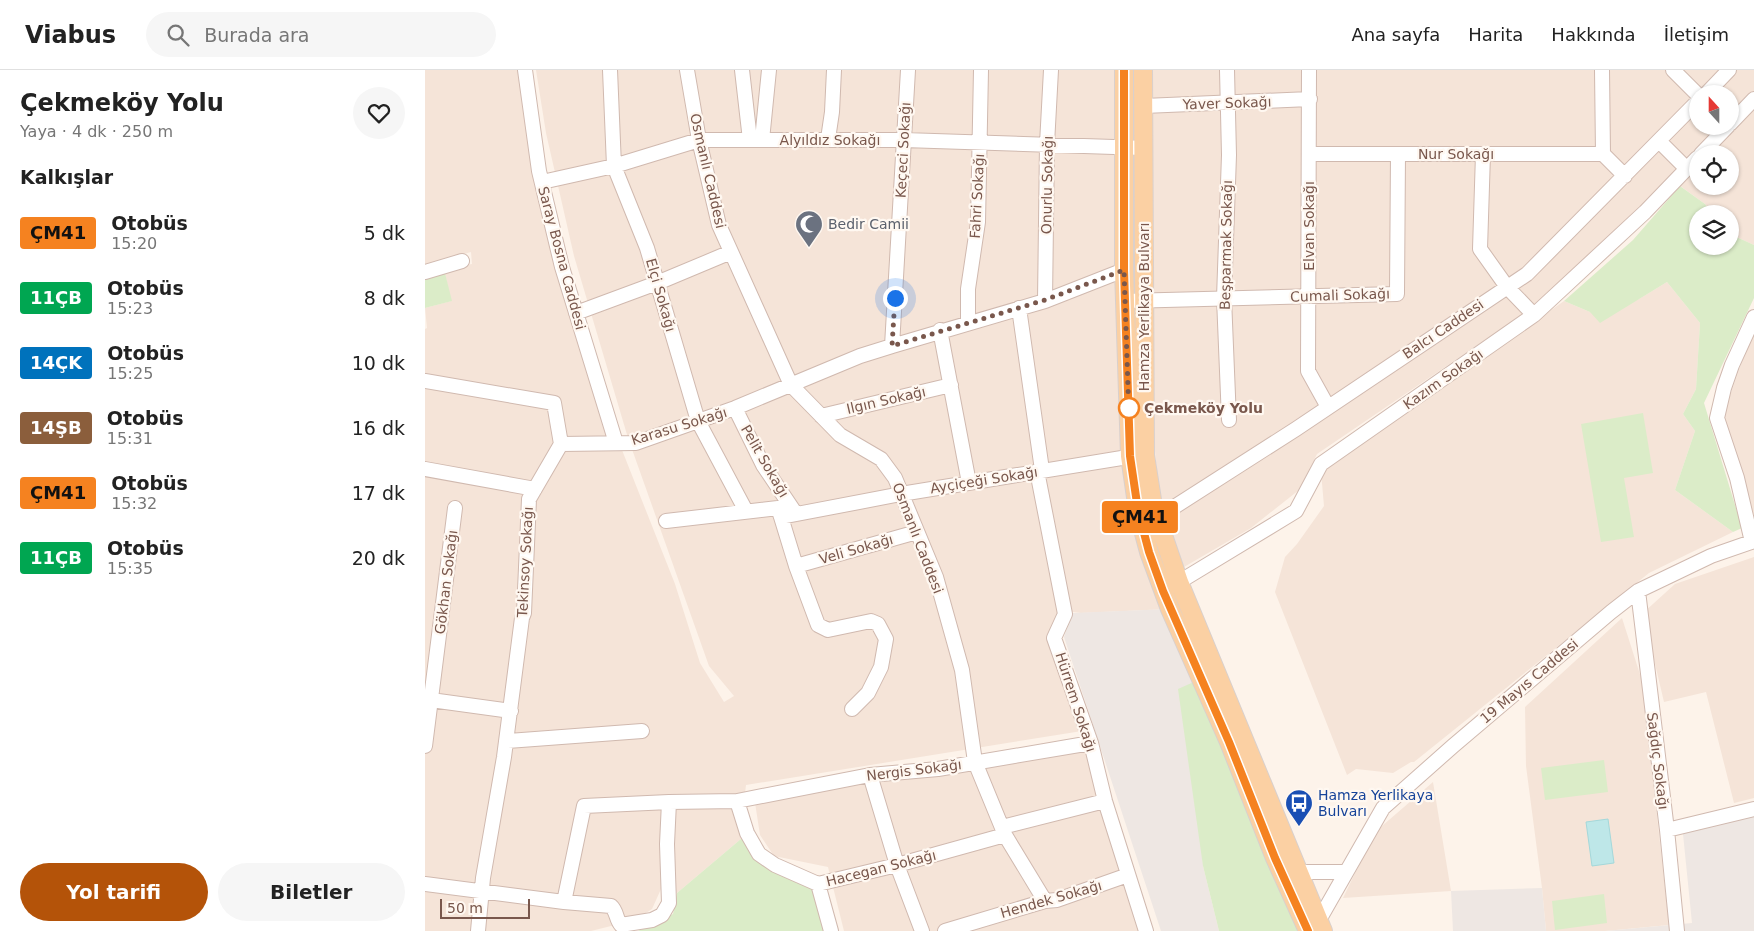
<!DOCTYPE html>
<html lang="tr">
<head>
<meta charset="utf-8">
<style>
	:root { --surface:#fff; --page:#f6f6f6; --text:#222; --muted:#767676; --line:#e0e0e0; --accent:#b45309 }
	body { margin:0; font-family:"DejaVu Sans",sans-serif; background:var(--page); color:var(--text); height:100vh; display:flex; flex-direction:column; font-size:19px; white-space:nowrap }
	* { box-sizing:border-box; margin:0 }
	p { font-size:16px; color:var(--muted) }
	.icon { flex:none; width:28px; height:28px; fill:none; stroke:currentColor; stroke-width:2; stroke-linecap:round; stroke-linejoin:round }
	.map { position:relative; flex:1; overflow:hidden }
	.drawer { display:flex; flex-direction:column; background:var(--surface); width:425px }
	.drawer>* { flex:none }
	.badge { padding:0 10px; border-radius:4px; font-size:18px; line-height:32px }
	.needle { width:32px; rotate:339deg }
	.controls { position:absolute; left:1264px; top:15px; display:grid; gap:10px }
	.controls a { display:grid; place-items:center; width:50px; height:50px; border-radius:50%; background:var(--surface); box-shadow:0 1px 4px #0004; font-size:25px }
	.scale { position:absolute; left:15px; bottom:12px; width:90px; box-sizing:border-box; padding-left:5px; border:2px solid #79574c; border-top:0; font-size:14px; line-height:18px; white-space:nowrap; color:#79574c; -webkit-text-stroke:4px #fff8f1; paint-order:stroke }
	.you { position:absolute; width:25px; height:25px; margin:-12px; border:4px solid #fff; border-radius:50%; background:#1a73e8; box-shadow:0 0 0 8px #1a73e833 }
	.map>.badge { position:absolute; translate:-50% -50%; box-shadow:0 0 0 2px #fff }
	h2 { padding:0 20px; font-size:19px; line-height:45px }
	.round { display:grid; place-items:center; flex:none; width:52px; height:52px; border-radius:26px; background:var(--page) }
	.head { display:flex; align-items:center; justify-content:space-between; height:85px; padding:0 20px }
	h1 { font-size:24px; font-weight:700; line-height:38px }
	.primary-button { display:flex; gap:10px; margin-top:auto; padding:10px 20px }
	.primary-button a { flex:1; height:58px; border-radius:30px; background:var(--accent); color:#fff; font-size:20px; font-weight:700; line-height:58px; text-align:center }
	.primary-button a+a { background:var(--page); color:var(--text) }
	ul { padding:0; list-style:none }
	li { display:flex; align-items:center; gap:15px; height:65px; padding:0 20px }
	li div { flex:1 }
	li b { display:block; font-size:19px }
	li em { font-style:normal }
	li .badge { min-width:55px; font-weight:700; text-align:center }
	header { display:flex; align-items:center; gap:30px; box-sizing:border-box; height:70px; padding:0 25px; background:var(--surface); border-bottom:1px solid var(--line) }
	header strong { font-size:24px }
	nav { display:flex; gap:28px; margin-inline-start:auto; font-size:18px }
	.search { width:350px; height:45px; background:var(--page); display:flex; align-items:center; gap:12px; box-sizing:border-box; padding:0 18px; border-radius:28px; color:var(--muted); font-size:19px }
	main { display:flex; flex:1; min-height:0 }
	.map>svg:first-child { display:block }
	.residential { fill:#f5e4d8; fill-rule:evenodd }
	.industrial { fill:#eee7e3 }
	.green { fill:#dbecc8 }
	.water { fill:#bee7e8; stroke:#a4d8da }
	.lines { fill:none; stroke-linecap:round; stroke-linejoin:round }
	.minor-casing { stroke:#d0b9af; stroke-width:16 }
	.major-casing { stroke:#d9d0cd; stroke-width:20 }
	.minor { stroke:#fff; stroke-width:14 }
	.major { stroke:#fbd0a3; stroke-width:18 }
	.line-casing { stroke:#fff; stroke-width:11 }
	.line { stroke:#f58220; stroke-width:8 }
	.walk { stroke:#79574c; stroke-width:5; stroke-dasharray:0 9 }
	.stop-dot { fill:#fff; stroke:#f58220; stroke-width:2.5 }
	.labels { text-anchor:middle; stroke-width:4.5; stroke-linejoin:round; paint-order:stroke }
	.street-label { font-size:14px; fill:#79574c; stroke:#fff8f1 }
	.worship-label { font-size:14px; fill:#5b616d; stroke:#fff8f1; text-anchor:start }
	.stop-label { font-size:14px; font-weight:bold; fill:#79574c; stroke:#fff8f1; text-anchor:start }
	.transit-label { font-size:14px; fill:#164399; stroke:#fff8f1; text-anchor:start }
</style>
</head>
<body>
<header>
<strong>Viabus</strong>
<div class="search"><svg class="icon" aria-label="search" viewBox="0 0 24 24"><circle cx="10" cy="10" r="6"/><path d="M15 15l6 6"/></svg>Burada ara</div>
<nav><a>Ana sayfa</a><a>Harita</a><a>Hakkında</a><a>İletişim</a></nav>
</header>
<main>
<section class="drawer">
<div class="head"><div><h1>Çekmeköy Yolu</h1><p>Yaya · 4 dk · 250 m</p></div><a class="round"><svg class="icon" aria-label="heart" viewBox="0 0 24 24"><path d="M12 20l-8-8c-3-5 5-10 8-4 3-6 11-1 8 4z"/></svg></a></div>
<h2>Kalkışlar</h2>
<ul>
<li><span class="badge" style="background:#f58220;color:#111">ÇM41</span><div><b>Otobüs</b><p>15:20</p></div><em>5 dk</em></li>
<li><span class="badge" style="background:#00a651;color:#fff">11ÇB</span><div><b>Otobüs</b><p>15:23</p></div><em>8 dk</em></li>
<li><span class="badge" style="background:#0072bc;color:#fff">14ÇK</span><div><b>Otobüs</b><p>15:25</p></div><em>10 dk</em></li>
<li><span class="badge" style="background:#8b5e3c;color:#fff">14ŞB</span><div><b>Otobüs</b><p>15:31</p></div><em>16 dk</em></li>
<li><span class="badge" style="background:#f58220;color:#111">ÇM41</span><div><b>Otobüs</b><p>15:32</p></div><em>17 dk</em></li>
<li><span class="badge" style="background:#00a651;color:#fff">11ÇB</span><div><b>Otobüs</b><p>15:35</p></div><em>20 dk</em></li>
</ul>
<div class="primary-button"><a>Yol tarifi</a><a>Biletler</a></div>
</section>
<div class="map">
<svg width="1329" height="861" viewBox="0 0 1329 861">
	<rect width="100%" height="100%" fill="#fdf3ea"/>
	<!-- residential -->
	<path class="residential" d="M0,0H97L124,141L197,380L250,514L275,593L299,632L309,626L284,596L203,368L149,186L121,63L111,0H695L700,371L744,539L656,543L641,541L631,559L657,661L321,715L319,732L323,763L252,823L236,819L227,839L210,850L166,861H0V259L2,258L0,238L26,231L19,199L47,194L46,182L0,195Z
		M728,0H1329V175L1305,164V144H1287L1280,134L1247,110L1129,223L892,384L874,420L826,458L759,497L735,432L726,341ZM1272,24H1305V56H1272ZM1272,84H1305V116H1272Z
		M1242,212L1275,253L1271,319L1258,344L1270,361L1250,420L1308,462L1224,503L989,692H986L968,703L931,699L922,705L850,522L860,487L872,474L899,436L896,402L1139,231L1165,242L1214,229Z
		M1329,266V446L1298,346L1325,268Z
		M1329,487V728L1309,733L1281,622L1239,632L1218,543L1250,514Z
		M1197,548L1226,639L1225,682L1244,855L1180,861H1121L1117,818L1101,696L1100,637Z
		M660,668L723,861H419L403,797L349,786L335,765L329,726Z
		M1008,712L1026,821L918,828L950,762Z"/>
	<!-- industrial -->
	<path class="industrial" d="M744,539L771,611L778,796L794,861H736L639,567L647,543Z
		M1329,742V861H1180L1267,853L1258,764Z
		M1117,818L1121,861H1028L1026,821Z"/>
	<!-- green -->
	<path class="green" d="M1255,116L1280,134L1287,144H1272V176H1305V164L1329,175V228L1279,333L1317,458L1308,462L1250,420L1270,361L1258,344L1271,319L1275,253L1242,212L1175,253L1165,242L1139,231L1208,170Z
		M19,199L27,231L0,238V204Z
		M1218,343L1228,403L1199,408L1209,467L1176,472L1156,354Z
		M771,611L873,861H794L778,796L753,619Z
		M1179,690L1183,722L1120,730L1116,698Z
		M323,763L334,791L388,809L403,861H213L248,844L252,823Z
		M1179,824L1182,853L1130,860L1127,831Z"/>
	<!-- water -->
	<path class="water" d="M1183,749L1189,793L1167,796L1161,752Z"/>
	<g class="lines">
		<!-- minor casing -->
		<g class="minor-casing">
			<path id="minor" d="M100,0L114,101L137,197L191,373
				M185,0L189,96L222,178L273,351L321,441
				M262,0L274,70L294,155L366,315L415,365L456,389L470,408L511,507L537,600L550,692L580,765L620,831
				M317,0L325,70
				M483,0L467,276L620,231L699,200
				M802,0L804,85L799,228L804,350
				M884,0L883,301L903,337
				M1177,0L1178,84L1200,106
				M1248,0L1272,24
				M1281,24L1304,0
				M719,36L885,29
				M1305,54L1329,29
				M403,69L407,42L409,0
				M337,70L344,0
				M1234,71L1262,99
				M884,84H1178
				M1058,84L1055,179L1082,217L1109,245
				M1276,84L1303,56
				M117,112L189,96L274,70H479L719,78
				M0,202L37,191
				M620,231L622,74L626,0
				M701,231L972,224L973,84
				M594,238L617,400
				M151,243L232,213L306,182
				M543,252V219L553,152L556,0
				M515,260L544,413
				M0,311L129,333L136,374L104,429L99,543L97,548L79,687L58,808L53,861
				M310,338L338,395L371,444
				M396,346L526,315
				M136,374L211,373L310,338L435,286L467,276
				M0,399L110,419
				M612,401L640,544L629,568L666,673L680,731L721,861
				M356,447L371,496L393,555L403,560L446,551L453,554L461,569L456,597L443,623L427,639
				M732,448L871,359L1102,204L1272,32
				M241,451L353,438L356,447L476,424L715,385
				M1327,472L1312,408L1292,348L1299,318L1307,295L1329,247
				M371,496L492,462
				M754,512L871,441L896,394L1109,245L1220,142L1272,88
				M1213,521L1242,760L1252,861
				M6,630L86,641
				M82,671L217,661
				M0,676L30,438
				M445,705L472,795L497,861
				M312,731L322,763L334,784L350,795L393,814L472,795L580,765
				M577,757L680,731
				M1242,760L1329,739
				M873,802H920
				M0,814L139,832L186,836C192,841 191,850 196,855L227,850L237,845L244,833L242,774L244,732
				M393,814L406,861
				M139,832L159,736L244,732L312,731L445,705L513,699L666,673
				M894,850L958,738L1028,676L1186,542L1213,521L1286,486L1329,471
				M520,861L620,831L632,830L703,805"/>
		</g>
		<!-- major casing -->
		<g class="major-casing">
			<path id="major" d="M699,0V200L705,386L713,441L724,482L745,539L804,672L850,788L883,861
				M718,0L720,385L728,436L754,512L898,861"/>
		</g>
		<!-- minor -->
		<use href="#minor" class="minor"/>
		<!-- major -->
		<use href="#major" class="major"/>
	</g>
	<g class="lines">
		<!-- line casing -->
		<g class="line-casing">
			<path id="line" d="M699,0V200L705,386L713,440L724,482L738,521L804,672L850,788L883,861"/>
		</g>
		<!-- line -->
		<use href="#line" class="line"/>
		<!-- walk -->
		<path class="walk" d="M470,228L467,276L620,230L699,200L704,347V338"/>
	</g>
	<!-- icons -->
	<defs>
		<g id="mosque-pin" transform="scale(1.4375)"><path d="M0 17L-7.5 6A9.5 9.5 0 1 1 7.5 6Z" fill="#6b7280" stroke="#fff8f1"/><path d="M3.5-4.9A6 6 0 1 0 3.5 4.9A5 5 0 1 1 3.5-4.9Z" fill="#fff"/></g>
		<g id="bus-pin" transform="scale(1.4375)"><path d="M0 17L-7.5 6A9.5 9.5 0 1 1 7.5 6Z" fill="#1a4fb4" stroke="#fff8f1"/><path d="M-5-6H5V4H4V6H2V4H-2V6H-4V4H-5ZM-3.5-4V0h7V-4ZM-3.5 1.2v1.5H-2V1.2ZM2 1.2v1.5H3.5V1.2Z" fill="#fff"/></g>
	</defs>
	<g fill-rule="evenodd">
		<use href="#mosque-pin" x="384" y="154"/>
		<use href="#bus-pin" x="874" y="733"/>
	</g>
	<!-- markers -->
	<circle class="stop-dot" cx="704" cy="338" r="10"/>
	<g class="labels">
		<!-- street labels -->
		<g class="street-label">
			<text transform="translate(802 33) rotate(-2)" y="5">Yaver Sokağı</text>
			<text x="405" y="75">Alyıldız Sokağı</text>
			<text transform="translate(478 80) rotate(-87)" y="5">Keçeci Sokağı</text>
			<text x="1031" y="89">Nur Sokağı</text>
			<text transform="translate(283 101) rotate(77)" y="5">Osmanlı Caddesi</text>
			<text transform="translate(622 115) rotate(-89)" y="5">Onurlu Sokağı</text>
			<text transform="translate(552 126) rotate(-87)" y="5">Fahri Sokağı</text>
			<text transform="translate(884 156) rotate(-90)" y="5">Elvan Sokağı</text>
			<text transform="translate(801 175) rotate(-89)" y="5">Beşparmak Sokağı</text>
			<text transform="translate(137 188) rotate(75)" y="5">Saray Bosna Caddesi</text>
			<text transform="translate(236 225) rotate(74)" y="5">Elçi Sokağı</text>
			<text transform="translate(915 225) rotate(-2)" y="5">Cumali Sokağı</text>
			<text transform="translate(719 237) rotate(-90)" y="5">Hamza Yerlikaya Bulvarı</text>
			<text transform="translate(1018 259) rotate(-34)" y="5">Balcı Caddesi</text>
			<text transform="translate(1018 309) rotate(-35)" y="5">Kazım Sokağı</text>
			<text transform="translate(461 330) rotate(-13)" y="5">Ilgın Sokağı</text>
			<text transform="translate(254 356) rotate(-17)" y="5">Karasu Sokağı</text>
			<text transform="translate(340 391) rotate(60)" y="5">Pelit Sokağı</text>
			<text transform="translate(559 410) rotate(-9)" y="5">Ayçiçeği Sokağı</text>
			<text transform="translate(493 468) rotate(69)" y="5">Osmanlı Caddesi</text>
			<text transform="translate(431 479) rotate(-16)" y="5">Veli Sokağı</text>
			<text transform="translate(100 492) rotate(-87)" y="5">Tekinsoy Sokağı</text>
			<text transform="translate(21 512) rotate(-83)" y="5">Gökhan Sokağı</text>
			<text transform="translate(1104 611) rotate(-40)" y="5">19 Mayıs Caddesi</text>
			<text transform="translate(651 632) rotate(72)" y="5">Hürrem Sokağı</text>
			<text transform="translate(1233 691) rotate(83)" y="5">Sağdıç Sokağı</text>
			<text transform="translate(489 700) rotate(-7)" y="5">Nergis Sokağı</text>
			<text transform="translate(456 798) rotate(-14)" y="5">Hacegan Sokağı</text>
			<text transform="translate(626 829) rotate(-16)" y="5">Hendek Sokağı</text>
		</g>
		<!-- worship labels -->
		<g class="worship-label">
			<text x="403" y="159">Bedir Camii</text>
		</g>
		<!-- stop labels -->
		<g class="stop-label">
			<text x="719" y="343">Çekmeköy Yolu</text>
		</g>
		<!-- transit labels -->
		<g class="transit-label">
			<text x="893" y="730">Hamza Yerlikaya<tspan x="893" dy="16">Bulvarı</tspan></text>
		</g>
	</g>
</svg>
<div class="controls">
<a><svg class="needle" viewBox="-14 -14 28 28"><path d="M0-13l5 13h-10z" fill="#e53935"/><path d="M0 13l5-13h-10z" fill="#767676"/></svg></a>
<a><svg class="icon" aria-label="locate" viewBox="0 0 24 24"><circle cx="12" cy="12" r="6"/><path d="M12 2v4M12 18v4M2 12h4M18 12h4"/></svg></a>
<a><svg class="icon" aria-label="layers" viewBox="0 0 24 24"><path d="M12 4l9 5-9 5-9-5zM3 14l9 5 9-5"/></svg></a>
</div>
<div class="scale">50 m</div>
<div class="you" style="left:470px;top:228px"></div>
<b class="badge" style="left:715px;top:447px;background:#f58220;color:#111">ÇM41</b>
</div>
</main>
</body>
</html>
